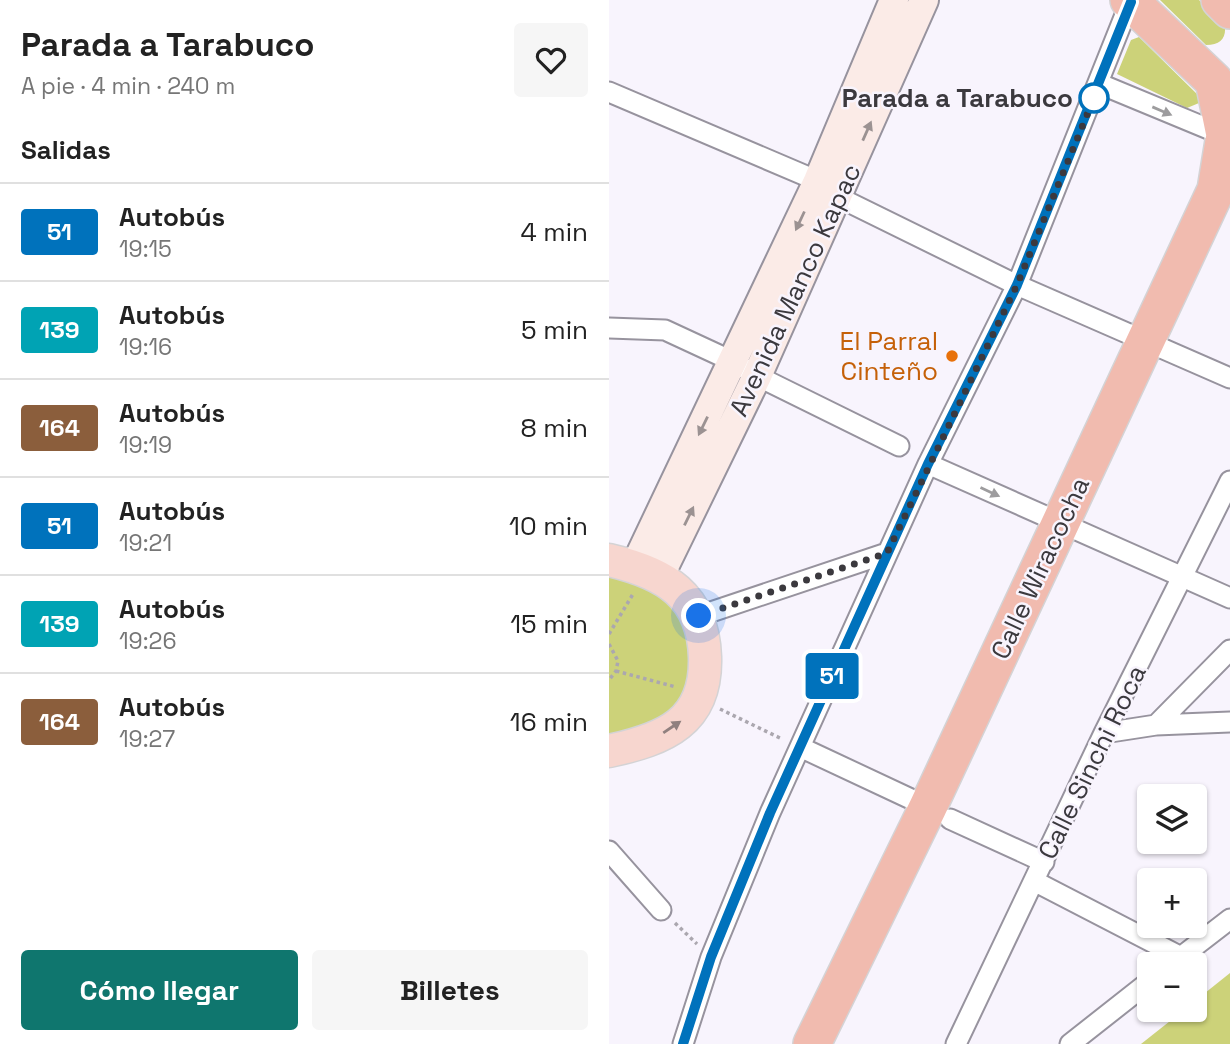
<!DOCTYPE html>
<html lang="es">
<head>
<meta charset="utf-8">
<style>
	:root { --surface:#fff; --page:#f6f6f6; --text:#222; --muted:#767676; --line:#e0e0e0; --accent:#0f766e }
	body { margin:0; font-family:"Space Grotesk",sans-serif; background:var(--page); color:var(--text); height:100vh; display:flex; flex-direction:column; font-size:26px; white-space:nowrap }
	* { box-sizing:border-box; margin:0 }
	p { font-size:23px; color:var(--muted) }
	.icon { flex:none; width:38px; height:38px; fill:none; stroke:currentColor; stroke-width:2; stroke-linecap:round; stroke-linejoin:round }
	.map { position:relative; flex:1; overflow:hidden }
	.side { display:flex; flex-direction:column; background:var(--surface); width:609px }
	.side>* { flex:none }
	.badge { padding:0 14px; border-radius:5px; font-size:24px; line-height:46px }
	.tools { position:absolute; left:528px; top:784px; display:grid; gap:14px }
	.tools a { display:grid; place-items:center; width:70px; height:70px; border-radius:7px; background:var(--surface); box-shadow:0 2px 5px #0004; font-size:35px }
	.you { position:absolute; width:35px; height:35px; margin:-18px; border:5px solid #fff; border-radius:50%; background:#1a73e8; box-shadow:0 0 0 10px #1a73e833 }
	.map>.badge { position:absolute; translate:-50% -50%; box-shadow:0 0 0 4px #fff }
	h2 { padding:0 21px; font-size:26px; line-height:63px }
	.round { display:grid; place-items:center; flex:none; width:74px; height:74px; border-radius:7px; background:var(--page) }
	.overview { display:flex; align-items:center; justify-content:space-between; height:119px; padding:0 21px }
	h1 { font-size:33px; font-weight:600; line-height:52px }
	.button { display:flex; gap:14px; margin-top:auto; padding:14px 21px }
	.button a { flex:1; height:80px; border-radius:7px; background:var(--accent); color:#fff; font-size:28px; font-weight:600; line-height:80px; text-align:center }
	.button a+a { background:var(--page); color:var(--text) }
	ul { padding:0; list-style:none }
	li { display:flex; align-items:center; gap:21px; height:98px; padding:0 21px; border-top:2px solid var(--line) }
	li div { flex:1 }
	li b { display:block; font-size:26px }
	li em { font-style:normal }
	li .badge { min-width:77px; font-weight:700; text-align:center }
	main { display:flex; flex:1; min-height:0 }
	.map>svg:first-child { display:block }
	.green { fill:#ccd279 }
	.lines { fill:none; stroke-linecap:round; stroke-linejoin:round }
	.street-casing { stroke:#97939e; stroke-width:23 }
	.secondary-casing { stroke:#97939e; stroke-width:32 }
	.primary-casing { stroke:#d4d3d5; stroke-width:35 }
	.highway-casing { stroke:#d4d3d5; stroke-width:40 }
	.path { stroke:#aba7af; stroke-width:3.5; stroke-dasharray:3.5 3.5; stroke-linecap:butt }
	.street { stroke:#fff; stroke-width:19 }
	.secondary { stroke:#fbebe7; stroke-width:28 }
	.primary { stroke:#f7d6cf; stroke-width:32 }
	.highway { stroke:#f1bbaf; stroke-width:37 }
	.oneway { fill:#9d9c9e }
	.oneway2 { fill:#9b9292 }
	.oneway3 { fill:#90807f }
	.line-casing { stroke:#fff; stroke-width:16 }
	.line { stroke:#0072bc; stroke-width:10 }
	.walk { stroke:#3b393e; stroke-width:7; stroke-dasharray:0 12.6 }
	.stop-dot { fill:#fff; stroke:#0072bc; stroke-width:3.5 }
	.food-dot { fill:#e8710a; stroke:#f8f4fd; stroke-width:2.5 }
	.labels { text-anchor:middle; stroke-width:5; stroke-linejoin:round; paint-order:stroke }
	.stop-label { font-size:26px; font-weight:bold; fill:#3b393e; stroke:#f8f4fd; text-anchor:end }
	.street-label { font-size:26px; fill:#3b393e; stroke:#f8f4fd }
	.food-label { font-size:26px; fill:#c56008; stroke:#f8f4fd; text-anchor:end }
</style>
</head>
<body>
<main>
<section class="side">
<div class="overview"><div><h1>Parada a Tarabuco</h1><p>A pie · 4 min · 240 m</p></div><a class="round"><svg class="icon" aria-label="heart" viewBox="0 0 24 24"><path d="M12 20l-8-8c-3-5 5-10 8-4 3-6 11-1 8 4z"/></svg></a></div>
<h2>Salidas</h2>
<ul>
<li><span class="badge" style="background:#0072bc;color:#fff">51</span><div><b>Autobús</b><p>19:15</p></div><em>4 min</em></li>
<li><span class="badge" style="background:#00a3b4;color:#fff">139</span><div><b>Autobús</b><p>19:16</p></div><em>5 min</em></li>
<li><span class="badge" style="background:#8b5e3c;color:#fff">164</span><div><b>Autobús</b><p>19:19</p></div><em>8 min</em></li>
<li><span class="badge" style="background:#0072bc;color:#fff">51</span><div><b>Autobús</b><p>19:21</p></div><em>10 min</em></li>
<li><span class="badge" style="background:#00a3b4;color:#fff">139</span><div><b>Autobús</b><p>19:26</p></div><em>15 min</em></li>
<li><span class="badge" style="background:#8b5e3c;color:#fff">164</span><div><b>Autobús</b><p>19:27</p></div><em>16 min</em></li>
</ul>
<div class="button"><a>Cómo llegar</a><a>Billetes</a></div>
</section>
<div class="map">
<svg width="621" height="1044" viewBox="0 0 621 1044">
	<rect width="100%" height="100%" fill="#f8f4fd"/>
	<!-- green -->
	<path class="green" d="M551,0H590L616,26C617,39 611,45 597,45Z
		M530,37L591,97L590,103L578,108L508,74L522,40Z
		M0,575L52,591L78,625L83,668L77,689L65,709L47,724L0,738Z
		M621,973V1044H532L575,1010H586V1001Z"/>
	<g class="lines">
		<!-- street casing -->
		<g class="street-casing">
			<path id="street" d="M491,84L619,137
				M0,92L209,181L229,197L408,285L621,378
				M0,328L56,330L125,362L148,376L290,446
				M319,464L621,598
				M90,616L278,553
				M547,725L621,650
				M495,733L547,725L621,722
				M191,747L319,807
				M341,819L435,862
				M0,851L52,910
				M425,881L572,957
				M564,963L621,919
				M74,1044L102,957L161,813L319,464L408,285L522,0
				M347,1044L495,733L621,481
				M461,1044L541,981"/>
		</g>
		<!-- secondary casing -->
		<g class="secondary-casing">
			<path id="secondary" d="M26,566L209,181L285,0
				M50,577L148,376L315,0"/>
		</g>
		<!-- primary casing -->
		<g class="primary-casing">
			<path id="primary" d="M0,560C56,573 94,595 96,657C98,722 56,739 0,751"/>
		</g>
		<!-- highway casing -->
		<g class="highway-casing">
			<path id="highway" d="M520,0L605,81
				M611,0L621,10
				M203,1044L319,807L607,190L616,135L605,81"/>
		</g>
		<!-- path -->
		<path class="path" d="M0,634L24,594
			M0,644L9,661L7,671L0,680
			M7,671L67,687
			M111,709L173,739
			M66,923L88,944"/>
		<!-- street -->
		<use href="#street" class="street"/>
		<!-- secondary -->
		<use href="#secondary" class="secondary"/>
		<!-- primary -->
		<use href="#primary" class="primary"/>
		<!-- highway -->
		<use href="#highway" class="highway"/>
	</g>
	<!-- one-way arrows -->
	<defs><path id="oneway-solid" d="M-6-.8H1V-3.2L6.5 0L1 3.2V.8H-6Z" transform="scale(1.75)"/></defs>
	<g class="oneway">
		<use href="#oneway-solid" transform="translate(553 111) rotate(23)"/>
		<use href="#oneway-solid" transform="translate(381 492) rotate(25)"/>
	</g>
	<g class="oneway2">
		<use href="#oneway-solid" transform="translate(258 131) rotate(-66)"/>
		<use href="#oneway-solid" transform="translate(191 221) rotate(115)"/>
		<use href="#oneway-solid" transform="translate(94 426) rotate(116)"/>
		<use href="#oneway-solid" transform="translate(80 516) rotate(-64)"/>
	</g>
	<use class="oneway3" href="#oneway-solid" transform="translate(63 727) rotate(-34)"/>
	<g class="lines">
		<!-- line casing -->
		<g class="line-casing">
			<path id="line" d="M74,1044L102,957L161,813L319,464L408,285L522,2"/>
		</g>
		<!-- line -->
		<use href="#line" class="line"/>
		<!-- walk -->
		<path class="walk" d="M90,616L278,553L408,285L485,98"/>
	</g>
	<!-- markers -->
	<circle class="stop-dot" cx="485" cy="98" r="14"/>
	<circle class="food-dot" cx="343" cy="356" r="7"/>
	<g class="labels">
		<!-- stop labels -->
		<g class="stop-label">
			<text x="464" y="107">Parada a Tarabuco</text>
		</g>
		<!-- street labels -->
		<g class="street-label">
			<text transform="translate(186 290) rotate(-65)" y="9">Avenida Manco Kapac</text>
			<text transform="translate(431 568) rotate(-65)" y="9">Calle Wiracocha</text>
			<text transform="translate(483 762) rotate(-64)" y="9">Calle Sinchi Roca</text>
		</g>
		<!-- food labels -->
		<g class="food-label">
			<text x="329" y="350">El Parral<tspan x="329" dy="30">Cinteño</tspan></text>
		</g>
	</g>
</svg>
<div class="tools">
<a><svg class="icon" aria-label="layers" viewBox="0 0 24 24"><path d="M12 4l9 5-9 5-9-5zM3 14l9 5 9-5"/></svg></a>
<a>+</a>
<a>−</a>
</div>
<div class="you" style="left:90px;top:616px"></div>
<b class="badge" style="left:223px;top:676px;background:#0072bc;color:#fff">51</b>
</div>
</main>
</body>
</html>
